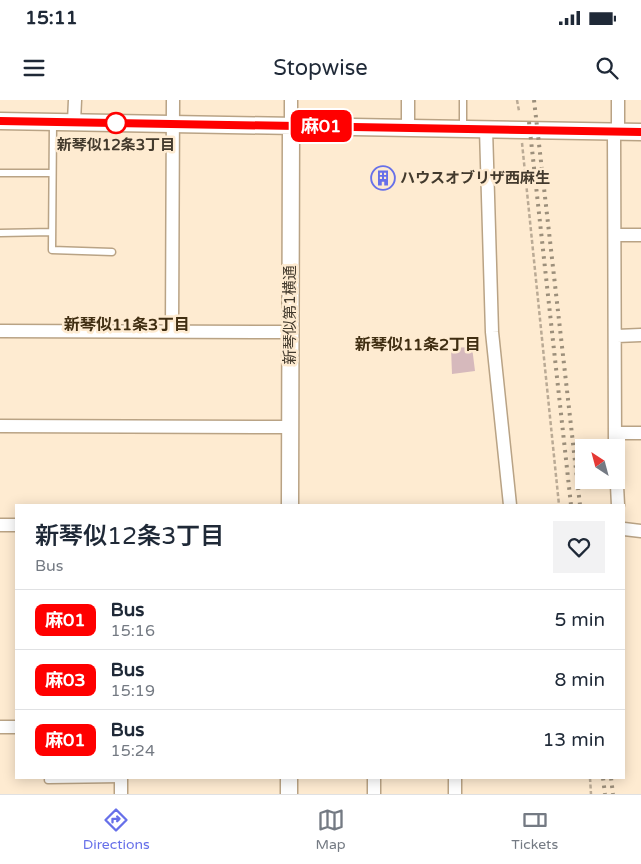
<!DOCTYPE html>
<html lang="en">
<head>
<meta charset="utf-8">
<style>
	:root { --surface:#fff; --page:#f2f2f3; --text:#1f2937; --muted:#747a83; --line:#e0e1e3; --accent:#6770e9 }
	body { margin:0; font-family:"Varela Round","Noto Sans JP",sans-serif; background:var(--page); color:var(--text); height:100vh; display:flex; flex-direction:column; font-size:19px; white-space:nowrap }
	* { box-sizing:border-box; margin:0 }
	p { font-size:16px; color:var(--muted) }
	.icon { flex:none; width:28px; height:28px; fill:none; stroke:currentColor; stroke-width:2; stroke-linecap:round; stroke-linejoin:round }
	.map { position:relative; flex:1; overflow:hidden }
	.panel { position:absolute; left:15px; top:404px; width:610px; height:275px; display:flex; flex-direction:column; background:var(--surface); border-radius:0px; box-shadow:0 2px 12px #0003 }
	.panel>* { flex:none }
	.badge { padding:0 10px; border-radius:8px; font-size:18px; line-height:32px }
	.needle { width:32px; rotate:324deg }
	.controls { position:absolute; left:575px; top:339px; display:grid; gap:10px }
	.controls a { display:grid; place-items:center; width:50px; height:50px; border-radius:0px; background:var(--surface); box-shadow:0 2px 12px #0003; font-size:25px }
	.map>.badge { position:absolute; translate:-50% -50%; box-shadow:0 0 0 2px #fff }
	.round { display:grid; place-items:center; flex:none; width:52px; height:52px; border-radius:0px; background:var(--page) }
	.headline { display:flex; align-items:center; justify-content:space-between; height:85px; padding:0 20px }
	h1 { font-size:24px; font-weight:600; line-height:38px }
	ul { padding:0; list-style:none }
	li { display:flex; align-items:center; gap:15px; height:60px; padding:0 20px; border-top:1px solid var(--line) }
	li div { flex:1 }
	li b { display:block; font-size:19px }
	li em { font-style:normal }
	li .badge { min-width:55px; font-weight:700; text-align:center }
	.status { display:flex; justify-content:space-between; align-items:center; height:35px; padding:0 25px; background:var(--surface); direction:ltr }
	.status svg { height:14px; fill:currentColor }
	header { display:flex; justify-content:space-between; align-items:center; height:65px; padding:0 20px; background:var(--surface); font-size:22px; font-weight:600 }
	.tabs { display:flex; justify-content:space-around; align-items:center; height:70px; border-top:1px solid var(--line); background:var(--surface); font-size:14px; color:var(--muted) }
	.tabs a { display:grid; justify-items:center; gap:2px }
	.tabs .selected { color:var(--accent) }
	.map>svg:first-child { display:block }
	.green { fill:#d6b9bc }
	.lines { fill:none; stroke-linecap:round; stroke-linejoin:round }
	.service-casing { stroke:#b9a385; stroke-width:9 }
	.minor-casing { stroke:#b9a385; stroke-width:15 }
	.tertiary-casing { stroke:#b9a385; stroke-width:19 }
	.path { stroke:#baaa95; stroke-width:2.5; stroke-dasharray:4 2.5; stroke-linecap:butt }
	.service { stroke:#fff; stroke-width:6 }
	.minor { stroke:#fff; stroke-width:12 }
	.tertiary { stroke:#fff; stroke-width:16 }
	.rail { stroke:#9c8f7b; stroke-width:4; stroke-dasharray:2.5 5; stroke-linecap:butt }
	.line-casing { stroke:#fff; stroke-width:11 }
	.line { stroke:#f00; stroke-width:8 }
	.stop-dot { fill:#fff; stroke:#f00; stroke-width:2.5 }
	.labels { text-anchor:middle; stroke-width:5; stroke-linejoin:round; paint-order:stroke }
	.stop-label { font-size:15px; font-weight:bold; fill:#433a2d; stroke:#feebd1 }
	.poi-label { font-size:15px; font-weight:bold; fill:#433a2d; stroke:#feebd1; text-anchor:start }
	.street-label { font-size:15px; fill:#433a2d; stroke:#feebd1 }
	.neighbourhood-label { font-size:16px; font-weight:bold; fill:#402e12; stroke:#feebd1 }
</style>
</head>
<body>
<div class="status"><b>15:11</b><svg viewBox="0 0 49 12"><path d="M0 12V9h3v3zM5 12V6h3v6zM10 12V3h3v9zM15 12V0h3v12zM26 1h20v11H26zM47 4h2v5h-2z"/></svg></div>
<header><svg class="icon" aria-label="menu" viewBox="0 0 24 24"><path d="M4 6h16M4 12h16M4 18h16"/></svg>Stopwise<svg class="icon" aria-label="search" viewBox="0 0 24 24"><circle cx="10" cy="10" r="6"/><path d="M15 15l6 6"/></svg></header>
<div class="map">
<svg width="641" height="694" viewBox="0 0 641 694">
	<rect width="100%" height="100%" fill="#feebd1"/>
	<!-- green -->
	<path class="green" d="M472,247L475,271L452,274L451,248Z"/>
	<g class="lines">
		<!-- service casing -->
		<g class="service-casing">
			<path id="service" d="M53,22L52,150L112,152
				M463,27V0
				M0,73H52
				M0,133L52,132
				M48,680L121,679"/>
		</g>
		<!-- minor casing -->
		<g class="minor-casing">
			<path id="minor" d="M618,0V31
				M74,22L75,0
				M291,26V0
				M408,28V0
				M486,29L492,232L510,405
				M614,31L615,348
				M616,135H641
				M172,230L173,0
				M0,231L290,232
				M617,236L641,235
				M0,326L290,327
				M615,333H641
				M616,366L618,405
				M0,425H16
				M624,429L641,431
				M0,627H16
				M121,678V694
				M374,678V694
				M455,678V694"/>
		</g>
		<!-- tertiary casing -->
		<g class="tertiary-casing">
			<path id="tertiary" d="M0,21L641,32
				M290,405L291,26
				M289,694V678"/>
		</g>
		<!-- path -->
		<path class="path" d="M517,0L519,11
			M522,43L559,405
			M590,678L591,694"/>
		<!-- service -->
		<use href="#service" class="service"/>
		<!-- minor -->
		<use href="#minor" class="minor"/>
		<!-- tertiary -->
		<use href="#tertiary" class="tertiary"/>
		<!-- rail -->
		<path class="rail" d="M534,0L580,405
			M529,22L571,405
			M603,678L605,694
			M611,678L613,694"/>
	</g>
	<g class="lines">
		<!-- line casing -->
		<g class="line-casing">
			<path id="line" d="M0,21L641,32"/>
		</g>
		<!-- line -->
		<use href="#line" class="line"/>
	</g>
	<!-- icons -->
	<defs>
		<g id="building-ring" transform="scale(1.25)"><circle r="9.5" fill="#feebd1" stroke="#6770e9" stroke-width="1.5"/><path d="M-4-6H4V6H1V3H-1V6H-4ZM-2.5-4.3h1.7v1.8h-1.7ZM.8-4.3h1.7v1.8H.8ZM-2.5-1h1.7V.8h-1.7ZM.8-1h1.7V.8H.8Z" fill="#6770e9"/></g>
	</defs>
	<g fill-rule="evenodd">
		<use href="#building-ring" x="383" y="78"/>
	</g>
	<!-- markers -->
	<circle class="stop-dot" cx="116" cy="23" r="10"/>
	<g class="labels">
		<!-- stop labels -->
		<g class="stop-label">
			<text x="116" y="50">新琴似12条3丁目</text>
		</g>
		<!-- poi labels -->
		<g class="poi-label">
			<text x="400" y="83">ハウスオブリザ西麻生</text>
		</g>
		<!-- street labels -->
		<g class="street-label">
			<text transform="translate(290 215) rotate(-90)" y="5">新琴似第1横通</text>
		</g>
		<!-- neighbourhood labels -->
		<g class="neighbourhood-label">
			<text x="127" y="230">新琴似11条3丁目</text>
			<text x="418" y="250">新琴似11条2丁目</text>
		</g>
	</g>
</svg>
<div class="controls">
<a><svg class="needle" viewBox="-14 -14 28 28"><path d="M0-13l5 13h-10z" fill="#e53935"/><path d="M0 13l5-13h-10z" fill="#747a83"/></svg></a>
</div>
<b class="badge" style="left:321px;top:26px;background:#f00;color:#fff">麻01</b>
<section class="panel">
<div class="headline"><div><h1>新琴似12条3丁目</h1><p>Bus</p></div><a class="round"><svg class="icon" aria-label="heart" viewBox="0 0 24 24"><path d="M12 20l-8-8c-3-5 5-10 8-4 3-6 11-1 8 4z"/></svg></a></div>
<ul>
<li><span class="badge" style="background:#f00;color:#fff">麻01</span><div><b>Bus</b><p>15:16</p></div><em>5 min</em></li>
<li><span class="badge" style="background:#f00;color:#fff">麻03</span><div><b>Bus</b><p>15:19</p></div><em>8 min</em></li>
<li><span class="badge" style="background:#f00;color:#fff">麻01</span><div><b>Bus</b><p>15:24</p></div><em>13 min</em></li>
</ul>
</section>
</div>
<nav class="tabs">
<a class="selected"><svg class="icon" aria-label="directions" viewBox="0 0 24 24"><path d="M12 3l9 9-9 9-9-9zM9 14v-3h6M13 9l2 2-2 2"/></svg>Directions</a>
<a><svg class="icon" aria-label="map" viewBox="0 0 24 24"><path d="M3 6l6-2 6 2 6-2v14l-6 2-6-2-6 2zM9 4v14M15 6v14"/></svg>Map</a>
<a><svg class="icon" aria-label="tickets" viewBox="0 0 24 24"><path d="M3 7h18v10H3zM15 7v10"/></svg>Tickets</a>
</nav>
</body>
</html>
